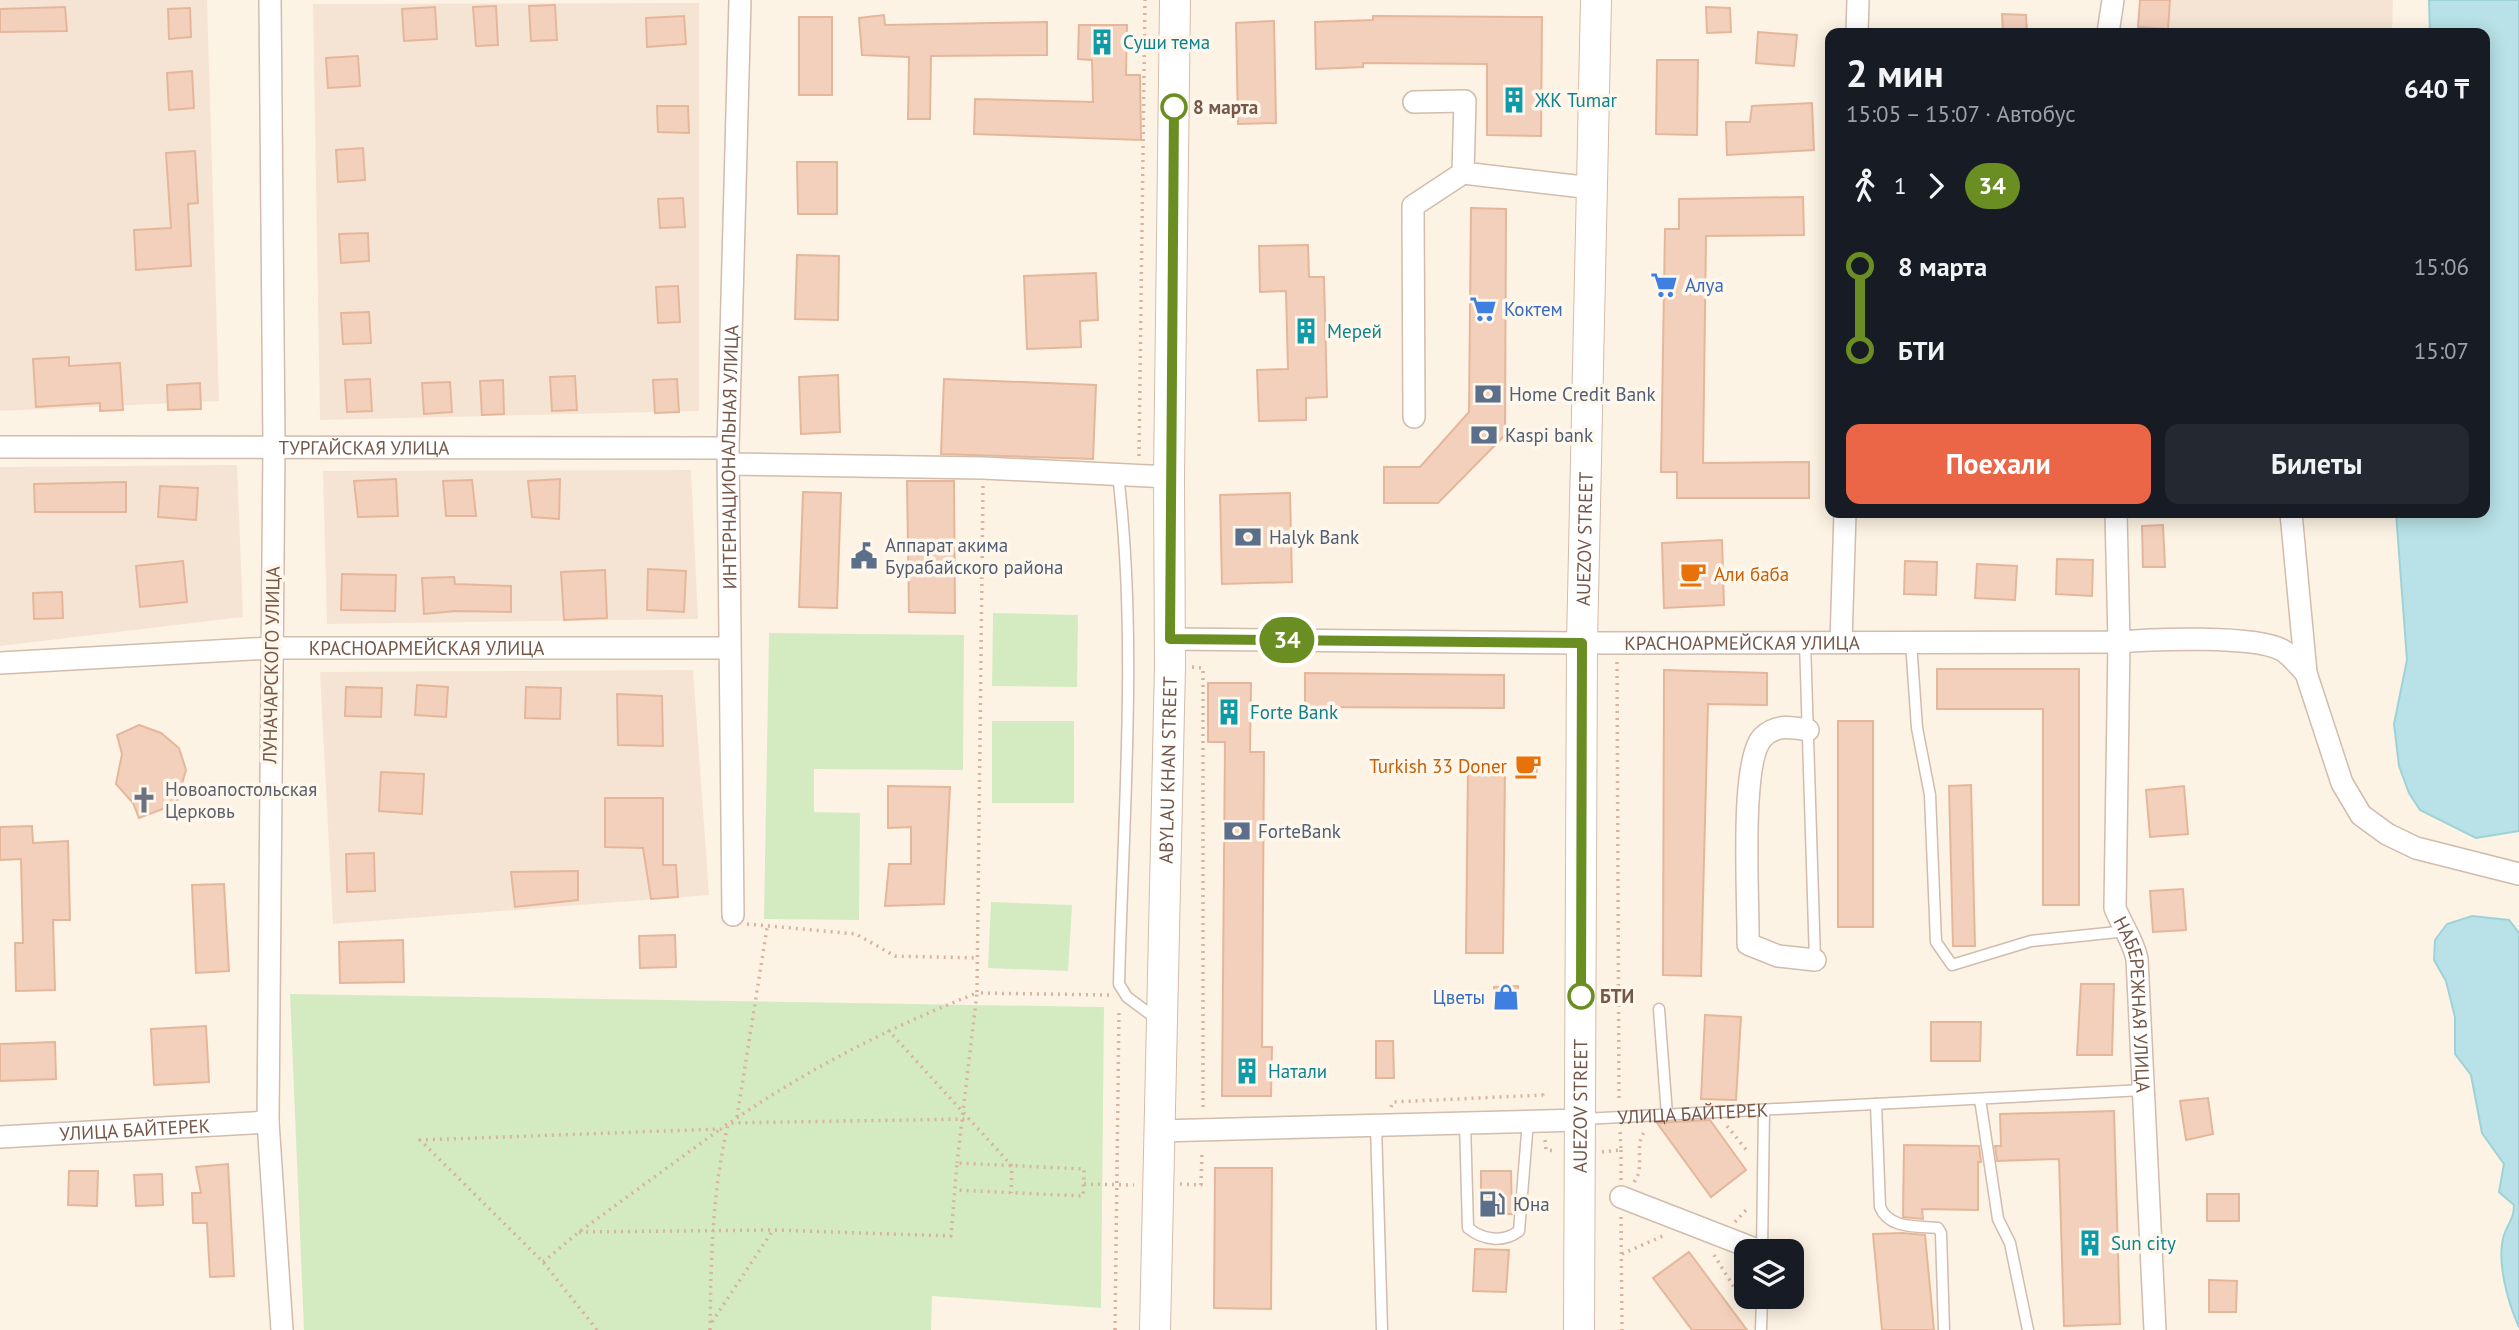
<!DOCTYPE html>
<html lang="ru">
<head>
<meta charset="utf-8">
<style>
	:root { --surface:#171b24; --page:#242831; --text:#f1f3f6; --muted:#9ea1a6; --accent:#ea6646 }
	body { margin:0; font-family:"PT Sans",sans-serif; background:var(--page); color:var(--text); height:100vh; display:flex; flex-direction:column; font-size:26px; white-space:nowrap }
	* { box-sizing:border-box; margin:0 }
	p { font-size:23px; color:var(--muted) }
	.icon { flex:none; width:38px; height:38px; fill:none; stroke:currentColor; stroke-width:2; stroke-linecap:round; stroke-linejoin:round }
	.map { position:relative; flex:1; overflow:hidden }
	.details { position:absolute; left:1825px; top:28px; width:665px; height:490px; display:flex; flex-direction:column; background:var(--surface); border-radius:14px; box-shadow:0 4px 18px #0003 }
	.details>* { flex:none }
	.badge { padding:0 14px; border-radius:23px; font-size:24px; line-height:46px }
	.tools { position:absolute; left:1734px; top:1239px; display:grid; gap:14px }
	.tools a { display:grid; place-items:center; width:70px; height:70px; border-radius:14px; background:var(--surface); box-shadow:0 4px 18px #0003; font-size:35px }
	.map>.badge { position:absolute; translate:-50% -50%; box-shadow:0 0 0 4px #fff }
	.legs { display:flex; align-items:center; gap:10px; height:77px; padding:0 21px; font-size:23px }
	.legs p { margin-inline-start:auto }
	.summary { display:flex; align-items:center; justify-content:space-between; height:119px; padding:0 21px }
	h1 { font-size:38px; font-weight:700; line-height:52px }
	.cta { display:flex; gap:14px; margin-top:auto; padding:14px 21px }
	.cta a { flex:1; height:80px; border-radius:14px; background:var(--accent); color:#fff; font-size:28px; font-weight:700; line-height:80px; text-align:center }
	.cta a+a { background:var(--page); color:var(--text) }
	ul { padding:0 21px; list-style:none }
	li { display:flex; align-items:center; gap:24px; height:84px; font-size:26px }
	li i { display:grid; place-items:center; width:10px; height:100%; margin:0 9px; background:currentColor }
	li i::after { content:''; width:18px; height:18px; margin:-9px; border:5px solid; border-radius:50%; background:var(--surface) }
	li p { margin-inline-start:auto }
	li:first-child i { background:linear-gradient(#0000 50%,currentColor 0) }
	li:last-child i { background:linear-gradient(currentColor 50%,#0000 0) }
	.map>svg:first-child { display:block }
	.residential { fill:#f5e4d3 }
	.green { fill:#d4ebc2 }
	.water { fill:#b8e2e7; stroke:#9ed2d9; stroke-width:2 }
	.building { fill:#f3d0bb; stroke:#e6b69b; stroke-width:2 }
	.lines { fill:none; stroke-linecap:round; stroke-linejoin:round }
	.lane-casing { stroke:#d1bcad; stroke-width:13 }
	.street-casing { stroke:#d1bcad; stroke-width:24 }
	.secondary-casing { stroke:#d4bcaa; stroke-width:32 }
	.path { stroke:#d8b39e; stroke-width:3.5; stroke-dasharray:2 5; stroke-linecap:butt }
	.lane { stroke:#fff; stroke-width:10 }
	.street { stroke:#fff; stroke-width:21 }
	.secondary { stroke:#fff; stroke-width:30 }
	.line-1-casing { stroke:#fff; stroke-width:16 }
	.line-1 { stroke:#6b8e23; stroke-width:10 }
	.stop-1-dot { fill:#fff; stroke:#6b8e23; stroke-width:3.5 }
	.labels { text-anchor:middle; stroke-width:7; stroke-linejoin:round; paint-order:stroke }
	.culture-label { font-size:19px; fill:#0d838f; stroke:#fff7eb; text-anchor:start }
	.stop-label { font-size:19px; font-weight:bold; fill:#765849; stroke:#fff7eb; text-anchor:start }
	.shop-label { font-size:19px; fill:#366cbe; stroke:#fff7eb; text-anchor:start }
	.service-label { font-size:19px; fill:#4e5e75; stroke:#fff7eb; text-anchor:start }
	.street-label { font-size:19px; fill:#765849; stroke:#fff7eb }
	.food-label { font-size:19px; fill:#c56008; stroke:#fff7eb; text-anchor:start }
	.worship-label { font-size:19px; fill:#5b616d; stroke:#fff7eb; text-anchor:start }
</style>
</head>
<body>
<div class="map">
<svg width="2519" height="1330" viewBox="0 0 2519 1330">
	<rect width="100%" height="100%" fill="#fdf3e4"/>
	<!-- residential -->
	<path class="residential" d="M0,0H207L219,401L0,411Z
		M2156,0H2393L2392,33H2173Z
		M699,3V411L320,420L313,4Z
		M237,465L243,617L0,646V467Z
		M691,470L698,619L327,624L323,471Z
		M693,670L709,895L333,924L320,672Z"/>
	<!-- green -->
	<path class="green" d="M993,613L1078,615L1077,687L992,686Z
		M769,633L964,635L963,770L814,769V812L860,813L859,920L764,919Z
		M992,721H1074V803H992Z
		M991,902L1072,905L1068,971L988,968Z
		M290,994L1104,1007L1101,1308L932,1296L931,1330H304Z"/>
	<!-- water -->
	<path class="water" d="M2429,0H2519V831L2476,838L2420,810L2409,793L2399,766L2394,724L2407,660L2396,513H2485V33H2430Z
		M2472,916L2509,920L2519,933V1327C2508,1303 2496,1261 2504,1235C2508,1223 2514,1219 2514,1205L2499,1192L2504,1164L2482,1133L2471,1075L2455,1054V1017L2446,981L2434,960L2435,940L2447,924Z"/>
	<!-- building -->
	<path class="building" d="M2140,0H2170L2168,29L2138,27Z
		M555,5L557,40L531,41L529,6Z
		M496,6L498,45L476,46L473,7Z
		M65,7L67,31L0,32V9Z
		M435,7L437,39L404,41L402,9Z
		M1706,7L1730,8L1731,32L1707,33Z
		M190,8L191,37L169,39L168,9Z
		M2002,14L2026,15L2027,33H2003Z
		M884,15L885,25L1047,22V55L931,56L930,119H908L909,57L862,55L859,18Z
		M684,16L686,44L647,47L646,18Z
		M1373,16L1542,17L1541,136L1487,135V64L1363,63V67L1316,69L1315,22L1373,20Z
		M799,17H832V95H799Z
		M1274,21L1276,123L1238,124L1236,23Z
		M1079,25H1127L1126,75H1140L1141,140L974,134L975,99L1093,102L1092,60L1078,59Z
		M1758,32L1797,35L1794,66L1756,63Z
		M358,56L360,86L328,88L326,58Z
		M1657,60H1698L1697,135L1656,134Z
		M192,71L194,108L169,110L167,73Z
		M1812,103L1814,150L1727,155L1726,122H1750L1752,106Z
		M657,106H688L689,133L658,132Z
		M363,148L365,180L338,182L336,150Z
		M195,151L198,203L188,204L191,266L136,270L134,230L171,228L166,153Z
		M797,162H837V214H798Z
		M1803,197L1804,235L1706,236L1703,463L1809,462V498H1677V472H1661L1665,229H1679V199Z
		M683,198L685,227L660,228L658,199Z
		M1471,208L1506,209L1505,435L1438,503H1384V467H1420L1469,412Z
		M368,233L369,261L341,263L339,234Z
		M1308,245L1309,277H1324L1327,397L1306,398V420L1259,421L1257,370L1288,369L1286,291L1260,292L1259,246Z
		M797,255L839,256L838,320L795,319Z
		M1096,273L1098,320L1080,321L1081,347L1027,349L1024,276Z
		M678,286L680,322L658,323L656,287Z
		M369,312L371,343L343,344L341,313Z
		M69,357V366L120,363L123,410L100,411V403L36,407L33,359Z
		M838,375L840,432L801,434L799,377Z
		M575,376L577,410L552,411L550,377Z
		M370,379L372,411L347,412L345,380Z
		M677,379L679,412L655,413L653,380Z
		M944,379L1096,385L1093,459L941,454Z
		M503,380L504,414L482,415L480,381Z
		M450,382L452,412L424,414L422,383Z
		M200,383L201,409L168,410L167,385Z
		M396,479L398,516L358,517L354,481Z
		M560,479L559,519L532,517L528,481Z
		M472,480L476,516H446L443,481Z
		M907,481H954L955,613L909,612Z
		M126,482V512H35L34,484Z
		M160,486L198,488L196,520L158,517Z
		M803,492L841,493L837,608L799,607Z
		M1290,493L1292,582L1222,584L1220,495Z
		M2163,525L2165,567H2143L2142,526Z
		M1722,540L1724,605L1664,608L1662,543Z
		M2057,559L2093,560L2092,596L2056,594Z
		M183,561L187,602L140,607L136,566Z
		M1905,561L1937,562L1936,595L1904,594Z
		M1977,564L2017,566L2015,600L1975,598Z
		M648,569L686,571L684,612L647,610Z
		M605,570L607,618L564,620L561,572Z
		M342,574L396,575L395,611L341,610Z
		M454,577L455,584L511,586V612L456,611L424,614L422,578Z
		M62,592L63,618L34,619L33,593Z
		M1937,669H2079V905H2043V709H1937Z
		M1664,670L1767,673V705L1708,704L1701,976L1663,975Z
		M1305,673L1504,675V708L1305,707Z
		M1208,683H1251L1250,752H1264L1262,1047H1272L1271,1096H1222L1225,742H1208Z
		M417,685L448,687L446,717L415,715Z
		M346,687L382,688L381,717L345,716Z
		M526,687L561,688L560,719L525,718Z
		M617,694L662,696L663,746L618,745Z
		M1838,721H1873V927H1838Z
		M139,725L161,733L179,748L186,770L176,804L139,818L133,803L116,784L122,754L117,735Z
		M1518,755H1536L1537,776L1520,778Z
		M1468,767H1505L1503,953H1466Z
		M381,772L424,774L422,814L379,811Z
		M1971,785L1975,946H1953L1949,786Z
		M888,786L950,787L944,904L885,906L889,864H911V827L888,828Z
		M2184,786L2188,834L2150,837L2146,790Z
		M605,798H663V865H676L678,897L651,899L643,848L605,847Z
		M32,826L33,843L68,841L70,920H53L55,990L16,991L15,943H23L21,859L0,860V827Z
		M374,853L375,891L347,892L346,854Z
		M578,871V900L515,907L511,872Z
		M224,884L229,971L196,973L192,885Z
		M2183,889L2186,930L2153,932L2150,891Z
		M675,935L676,967L640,968L639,936Z
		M403,940L404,982L340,983L339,942Z
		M2081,984H2114L2112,1055H2077Z
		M1518,986V1007L1494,1008V987Z
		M1705,1015L1741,1017L1736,1100L1701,1099Z
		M1931,1022H1981L1980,1061H1931Z
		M206,1026L209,1082L154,1085L151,1029Z
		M1376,1041H1393L1394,1078H1376Z
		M55,1042L56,1079L0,1081V1044Z
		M2208,1098L2213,1134L2186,1140L2180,1101Z
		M2114,1111L2120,1324L2064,1326L2059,1159L1997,1161L1995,1146H2001L2000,1114Z
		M1710,1120L1746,1170L1711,1197L1657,1123Z
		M1904,1145L1979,1146L1981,1162H1978V1210L1922,1209L1923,1219L1903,1217Z
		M228,1164L234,1276L210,1277L207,1223H193L192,1193H201L196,1167Z
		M1215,1168H1272L1271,1309L1214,1308Z
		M69,1171H98L97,1206L68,1205Z
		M1481,1171H1511L1512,1214H1481Z
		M162,1174L163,1205L136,1206L134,1175Z
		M2207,1194H2239V1221H2207Z
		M1902,1233L1925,1235L1934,1330H1882L1873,1234Z
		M1475,1249L1509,1250L1506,1292L1473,1291Z
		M1689,1252L1747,1330H1692L1653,1278Z
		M2209,1280L2237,1281L2236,1312H2209Z"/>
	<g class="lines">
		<!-- lane casing -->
		<g class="lane-casing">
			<g id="lane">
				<path d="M1118,475C1138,640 1123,818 1119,984L1127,997L1158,1020"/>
				<path d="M1805,642L1815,960"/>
				<path d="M1911,642L1917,728L1930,795L1936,942L1952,965L2031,941L2127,931"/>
				<path d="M1659,1009L1667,1115"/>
				<path d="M1980,1099L1998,1219L2010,1243L2028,1330"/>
				<path d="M1876,1104L1880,1207C1889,1229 1916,1226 1938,1228L1941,1233L1944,1330"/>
				<path id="s1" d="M1583,1119L2143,1090"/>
				<path d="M1465,1123L1468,1228C1483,1240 1503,1243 1519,1231L1528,1121"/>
				<path d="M1376,1125L1382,1330"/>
				<path d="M1762,1251L1764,1110"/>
				<path d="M1761,1330L1762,1297"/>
			</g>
		</g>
		<!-- street casing -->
		<g class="street-casing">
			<g id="street">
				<path d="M270,0L274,445L268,1122L282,1330"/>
				<path d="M1857,33L1858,0"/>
				<path d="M2108,33L2113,0"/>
				<path d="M1414,102L1465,101L1463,173L1592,188"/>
				<path d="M1414,417L1413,206L1463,173"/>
				<path id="s2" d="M0,447L728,448"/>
				<path d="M729,464L983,468L1169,477"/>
				<path id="s3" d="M2116,513L2119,642L2115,908C2122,926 2133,940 2137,959L2155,1330"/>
				<path d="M2291,513L2306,673L2342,783L2361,815L2387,834L2416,848L2519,874"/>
				<path id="s4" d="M1170,639L1582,643L2119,642C2151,639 2255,635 2282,650C2291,655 2299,666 2306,673"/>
				<path d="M1841,642L1845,513"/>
				<path id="s5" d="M0,663L271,648H729"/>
				<path d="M1808,730C1792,727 1776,724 1763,737C1739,760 1749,904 1748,944L1778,956L1815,960"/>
				<path id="s6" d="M733,915L728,448L740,0"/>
				<path d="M1159,1131L1580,1120"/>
				<path id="s7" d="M0,1137L268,1122"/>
				<path d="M1621,1197L1760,1251"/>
			</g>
		</g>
		<!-- secondary casing -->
		<g class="secondary-casing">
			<g id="secondary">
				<path id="s8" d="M1155,1330L1170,666L1169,477L1175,0"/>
				<path id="s9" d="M1579,1330L1582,643L1596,0"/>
			</g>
		</g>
		<!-- path -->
		<path class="path" d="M1139,456L1145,0
			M983,486L977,993L1109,995
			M1617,662L1619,1103
			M1192,667L1203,668V1111
			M747,924L856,934L895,956L977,958
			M888,1030L1012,1166L1011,1193
			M1391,1107L1393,1102L1543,1095V1100
			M737,1117L767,928
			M731,1122C808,1069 890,1027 977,993L957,1163
			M1727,1126L1748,1152
			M1545,1140L1546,1150L1556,1151
			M1621,1150V1180
			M1602,1152L1621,1150L1620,1131
			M1634,1182C1646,1167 1633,1146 1645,1131
			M1084,1184L1134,1185
			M1180,1184L1201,1185L1202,1150
			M1621,1217L1622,1330
			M1735,1222L1749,1207
			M579,1232L773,1230L951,1236L957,1163L1084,1169L1083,1196L955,1190
			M1622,1254L1665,1235
			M1714,1255L1747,1308
			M543,1262L579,1232L719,1130
			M712,1322L773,1230
			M597,1330L543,1262L420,1140L721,1129L728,1123L970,1119
			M710,1330C711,1258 712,1194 728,1124
			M1115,1330L1119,1010"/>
		<!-- lane -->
		<use href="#lane" class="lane"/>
		<!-- street -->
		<use href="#street" class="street"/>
		<!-- secondary -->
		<use href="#secondary" class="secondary"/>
	</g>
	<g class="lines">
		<!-- line-1 casing -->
		<g class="line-1-casing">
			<path id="line-1" d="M1174,107L1170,639L1582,643L1581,996"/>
		</g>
		<!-- line-1 -->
		<use href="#line-1" class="line-1"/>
	</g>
	<!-- icons -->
	<defs>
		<g id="building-bare" transform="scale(2.1)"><path d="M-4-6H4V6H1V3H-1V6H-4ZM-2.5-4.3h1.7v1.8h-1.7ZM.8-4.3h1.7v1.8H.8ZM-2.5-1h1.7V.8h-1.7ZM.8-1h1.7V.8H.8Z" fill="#0f9aa8" stroke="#fff7eb" stroke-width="2.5" paint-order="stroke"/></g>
		<g id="supermarket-bare" transform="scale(2.1)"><path d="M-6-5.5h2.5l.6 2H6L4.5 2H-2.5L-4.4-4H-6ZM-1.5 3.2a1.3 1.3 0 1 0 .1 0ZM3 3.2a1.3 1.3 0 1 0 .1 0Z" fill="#3f7fe0" stroke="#fff7eb" stroke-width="2.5" paint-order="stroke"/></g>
		<g id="bank-bare" transform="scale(2.1)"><path d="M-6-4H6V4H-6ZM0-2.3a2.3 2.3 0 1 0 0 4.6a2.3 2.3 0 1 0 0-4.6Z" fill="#5c6f8a" stroke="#fff7eb" stroke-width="2.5" paint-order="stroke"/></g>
		<g id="civic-bare" transform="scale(2.1)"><path d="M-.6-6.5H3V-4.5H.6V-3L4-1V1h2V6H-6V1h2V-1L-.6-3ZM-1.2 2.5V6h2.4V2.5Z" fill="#5c6f8a" stroke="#fff7eb" stroke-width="2.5" paint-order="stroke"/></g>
		<g id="cafe-bare" transform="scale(2.1)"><path d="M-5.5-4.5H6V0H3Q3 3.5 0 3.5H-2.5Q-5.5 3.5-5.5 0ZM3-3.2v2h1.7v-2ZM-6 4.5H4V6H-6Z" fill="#e8710a" stroke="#fff7eb" stroke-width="2.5" paint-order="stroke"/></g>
		<g id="church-bare" transform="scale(2.1)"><path d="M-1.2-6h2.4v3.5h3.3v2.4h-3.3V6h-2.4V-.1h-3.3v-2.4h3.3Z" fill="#6b7280" stroke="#fff7eb" stroke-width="2.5" paint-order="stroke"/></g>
		<g id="shop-bare" transform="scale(2.1)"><path d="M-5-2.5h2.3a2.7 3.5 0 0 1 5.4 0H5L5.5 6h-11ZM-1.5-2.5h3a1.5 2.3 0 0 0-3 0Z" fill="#3f7fe0" stroke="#fff7eb" stroke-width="2.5" paint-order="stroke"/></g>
		<g id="fuel-bare" transform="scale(2.1)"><path d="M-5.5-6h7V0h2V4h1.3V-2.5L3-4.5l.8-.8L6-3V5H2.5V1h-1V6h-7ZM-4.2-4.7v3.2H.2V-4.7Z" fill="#5c6f8a" stroke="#fff7eb" stroke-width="2.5" paint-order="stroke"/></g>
	</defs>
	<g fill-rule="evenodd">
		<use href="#building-bare" x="1102" y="42"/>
		<use href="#building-bare" x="1514" y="100"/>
		<use href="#supermarket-bare" x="1664" y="285"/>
		<use href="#supermarket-bare" x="1483" y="309"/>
		<use href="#building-bare" x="1306" y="331"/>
		<use href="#bank-bare" x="1488" y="394"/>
		<use href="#bank-bare" x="1484" y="435"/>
		<use href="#bank-bare" x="1248" y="537"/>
		<use href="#civic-bare" x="864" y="556"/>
		<use href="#cafe-bare" x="1693" y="574"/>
		<use href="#building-bare" x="1229" y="712"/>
		<use href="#cafe-bare" x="1528" y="766"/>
		<use href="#church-bare" x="144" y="800"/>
		<use href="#bank-bare" x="1237" y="831"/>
		<use href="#shop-bare" x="1506" y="997"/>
		<use href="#building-bare" x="1247" y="1071"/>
		<use href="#fuel-bare" x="1492" y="1204"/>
		<use href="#building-bare" x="2090" y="1243"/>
	</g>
	<!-- markers -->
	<g class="stop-1-dot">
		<circle cx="1174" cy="107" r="12"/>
		<circle cx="1581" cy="996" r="12"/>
	</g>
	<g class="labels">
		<!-- culture labels -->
		<g class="culture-label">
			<text x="1123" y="49">Суши тема</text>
			<text x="1535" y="107">ЖК Tumar</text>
			<text x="1327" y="338">Мерей</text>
			<text x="1250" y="719">Forte Bank</text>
			<text x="1268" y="1078">Натали</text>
			<text x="2111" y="1250">Sun city</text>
		</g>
		<!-- stop labels -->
		<g class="stop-label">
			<text x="1193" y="114">8 марта</text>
			<text x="1600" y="1003">БТИ</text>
		</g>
		<!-- shop labels -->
		<g class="shop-label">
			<text x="1685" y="292">Алуа</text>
			<text x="1504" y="316">Коктем</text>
			<text x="1485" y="1004" text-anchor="end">Цветы</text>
		</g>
		<!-- service labels -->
		<g class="service-label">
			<text x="1509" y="401">Home Credit Bank</text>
			<text x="1505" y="442">Kaspi bank</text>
			<text x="1269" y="544">Halyk Bank</text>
			<text x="885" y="552">Аппарат акима<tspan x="885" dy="22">Бурабайского района</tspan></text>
			<text x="1258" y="838">ForteBank</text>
			<text x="1513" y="1211">Юна</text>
		</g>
		<!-- street labels -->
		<g class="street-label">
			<text dy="7" stroke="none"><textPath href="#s2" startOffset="364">ТУРГАЙСКАЯ УЛИЦА</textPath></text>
			<text dy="7" stroke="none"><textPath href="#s6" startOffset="458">ИНТЕРНАЦИОНАЛЬНАЯ УЛИЦА</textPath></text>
			<text dy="7" stroke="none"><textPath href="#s9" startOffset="791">AUEZOV STREET</textPath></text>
			<text dy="7" stroke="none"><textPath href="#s4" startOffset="572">КРАСНОАРМЕЙСКАЯ УЛИЦА</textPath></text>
			<text dy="7" stroke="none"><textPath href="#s5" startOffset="427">КРАСНОАРМЕЙСКАЯ УЛИЦА</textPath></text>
			<text transform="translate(271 665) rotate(-89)" y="7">ЛУНАЧАРСКОГО УЛИЦА</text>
			<text dy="7" stroke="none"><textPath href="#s8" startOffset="560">ABYLAU KHAN STREET</textPath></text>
			<text dy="7" stroke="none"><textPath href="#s3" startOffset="495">НАБЕРЕЖНАЯ УЛИЦА</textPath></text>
			<text dy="7" stroke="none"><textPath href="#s9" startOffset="224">AUEZOV STREET</textPath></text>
			<text dy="7" stroke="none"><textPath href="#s1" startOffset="110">УЛИЦА БАЙТЕРЕК</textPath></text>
			<text dy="7" stroke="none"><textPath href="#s7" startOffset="135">УЛИЦА БАЙТЕРЕК</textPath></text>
		</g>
		<!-- food labels -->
		<g class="food-label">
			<text x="1714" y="581">Али баба</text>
			<text x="1507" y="773" text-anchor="end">Turkish 33 Doner</text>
		</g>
		<!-- worship labels -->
		<g class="worship-label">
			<text x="165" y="796">Новоапостольская<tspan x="165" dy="22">Церковь</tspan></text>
		</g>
	</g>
</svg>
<div class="tools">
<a><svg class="icon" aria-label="layers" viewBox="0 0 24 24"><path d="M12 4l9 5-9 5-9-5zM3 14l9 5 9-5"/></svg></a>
</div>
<b class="badge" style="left:1287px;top:640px;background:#6b8e23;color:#fff">34</b>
<section class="details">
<div class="summary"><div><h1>2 мин</h1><p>15:05 – 15:07 · Автобус</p></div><b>640 ₸</b></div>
<div class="legs"><svg class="icon" aria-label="walk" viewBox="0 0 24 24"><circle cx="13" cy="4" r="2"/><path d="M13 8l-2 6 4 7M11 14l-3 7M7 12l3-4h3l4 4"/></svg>1<svg class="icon" aria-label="forward" viewBox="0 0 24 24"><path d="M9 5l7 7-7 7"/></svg><b class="badge" style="background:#6b8e23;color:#fff">34</b></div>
<ul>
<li><i style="color:#6b8e23"></i><b>8 марта</b><p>15:06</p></li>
<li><i style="color:#6b8e23"></i><b>БТИ</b><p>15:07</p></li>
</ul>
<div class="cta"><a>Поехали</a><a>Билеты</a></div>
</section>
</div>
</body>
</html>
